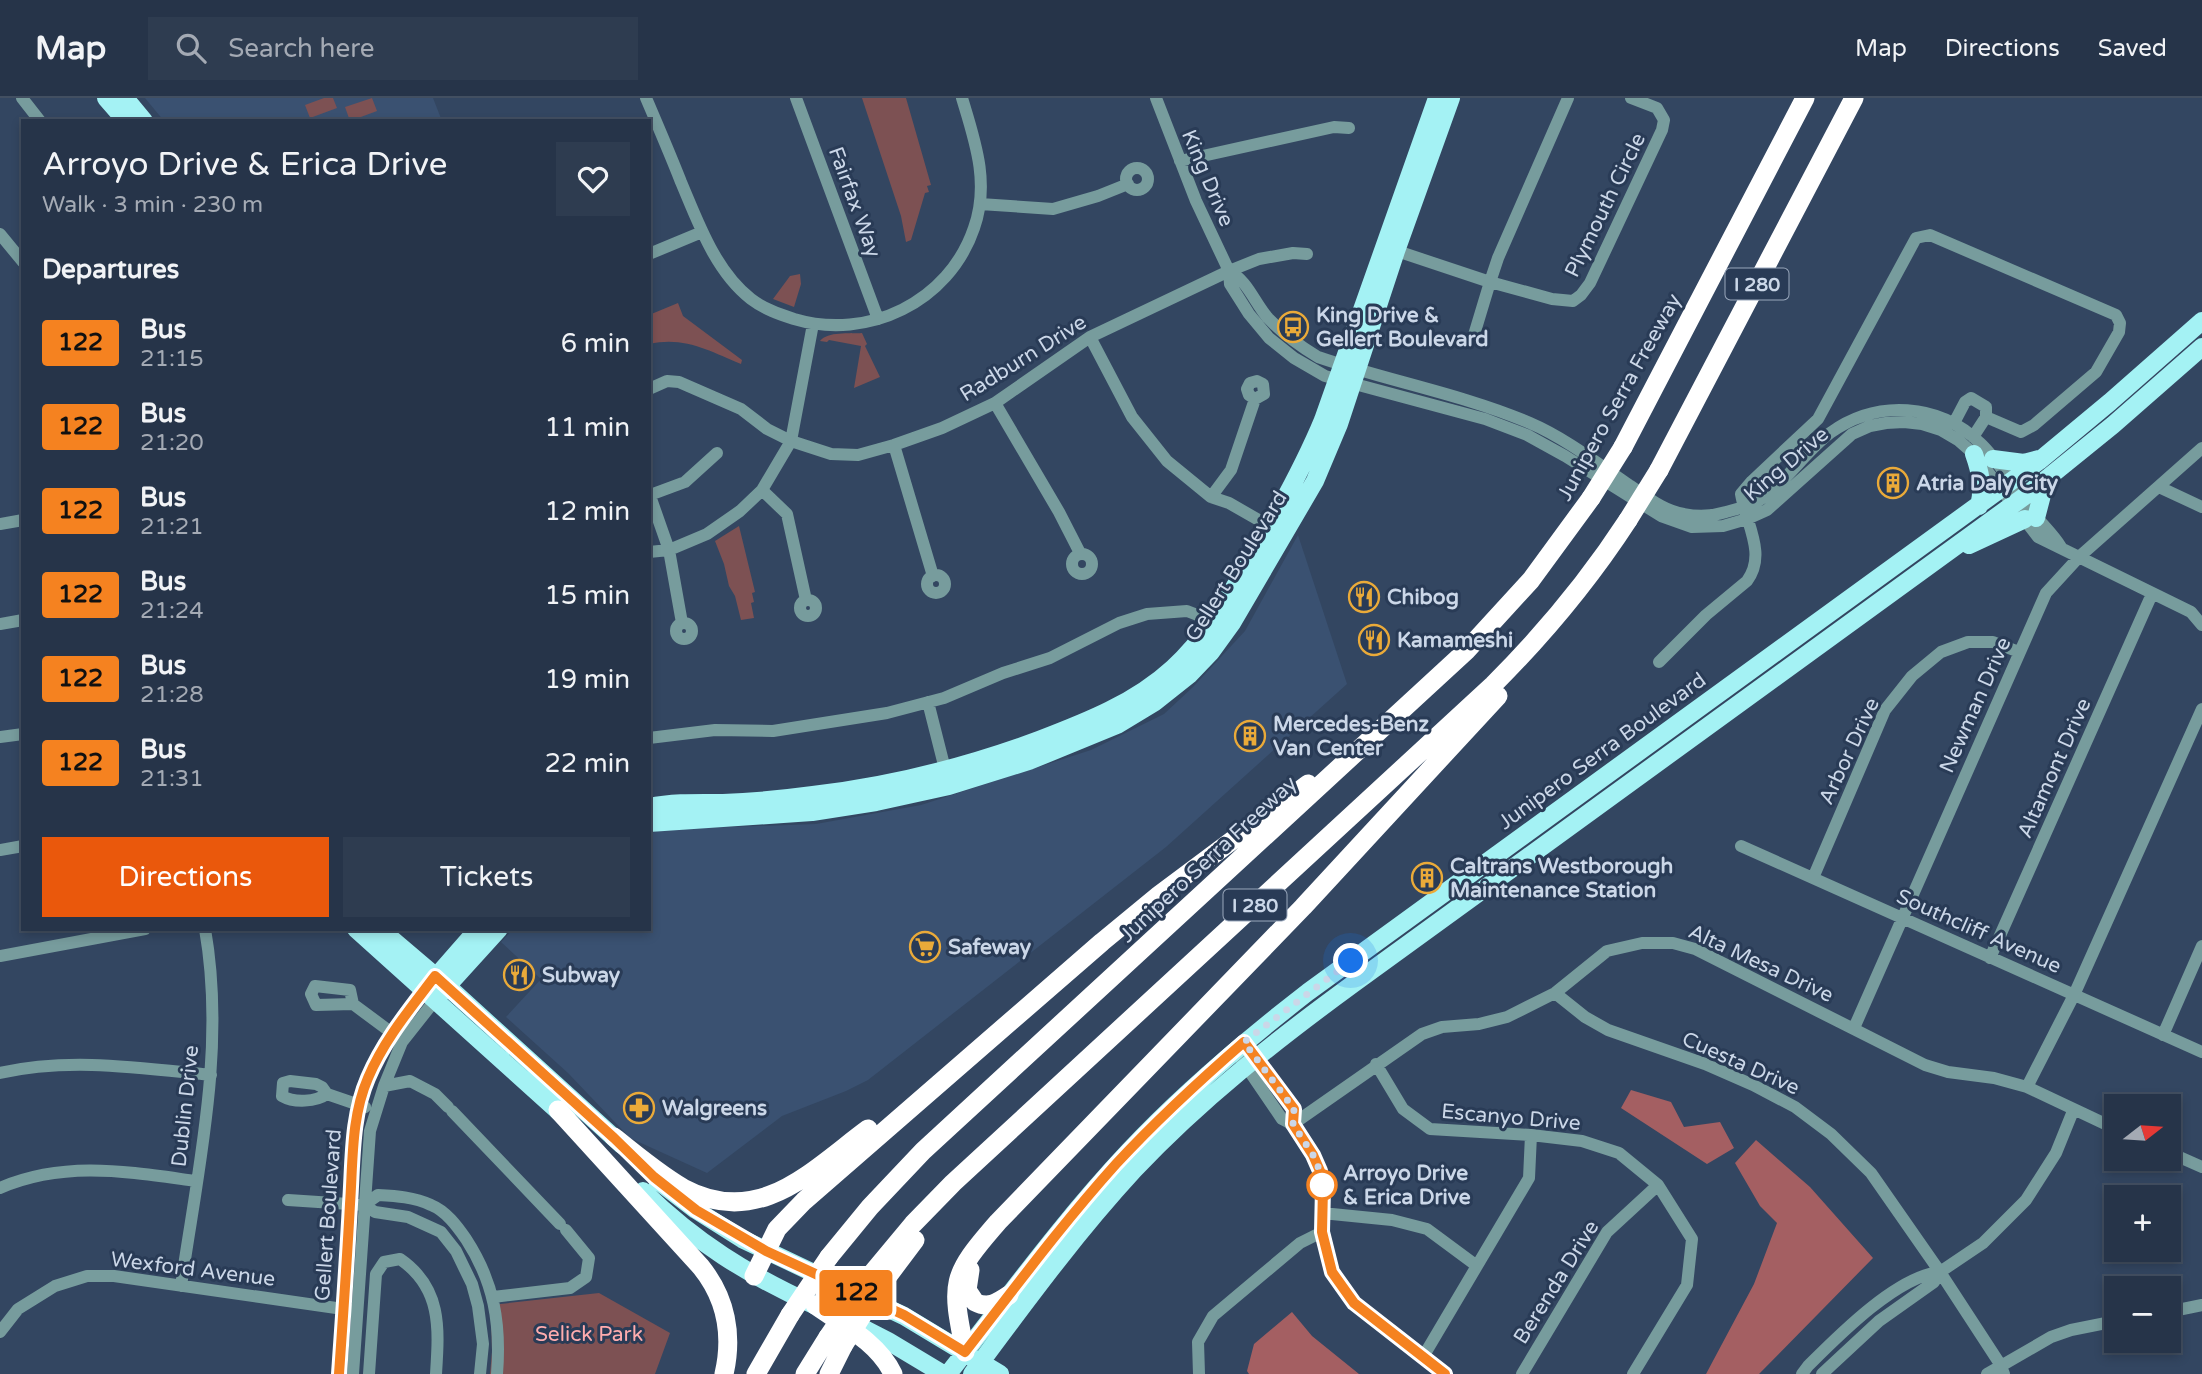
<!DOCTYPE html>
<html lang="en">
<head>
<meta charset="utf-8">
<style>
	:root { --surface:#263449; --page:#2e3c50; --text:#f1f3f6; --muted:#a4aab4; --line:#424f61; --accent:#ea580c }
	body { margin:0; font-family:"Varela Round",sans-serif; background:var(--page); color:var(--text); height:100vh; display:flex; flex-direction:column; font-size:26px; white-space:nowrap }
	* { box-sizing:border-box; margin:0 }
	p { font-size:23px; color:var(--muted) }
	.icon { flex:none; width:38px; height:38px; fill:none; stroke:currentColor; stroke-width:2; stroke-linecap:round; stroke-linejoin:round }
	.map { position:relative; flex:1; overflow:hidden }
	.drawer { position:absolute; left:21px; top:21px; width:630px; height:812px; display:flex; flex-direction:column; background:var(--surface); border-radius:0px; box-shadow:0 4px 10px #0003,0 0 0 2px var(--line) }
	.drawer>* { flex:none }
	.badge { padding:0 14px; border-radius:5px; font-size:24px; line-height:46px }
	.needle { width:46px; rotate:73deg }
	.controls { position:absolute; left:2104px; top:996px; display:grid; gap:14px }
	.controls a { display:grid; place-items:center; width:77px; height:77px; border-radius:0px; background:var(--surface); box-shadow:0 4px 10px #0003,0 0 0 2px var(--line); font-size:35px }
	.you { position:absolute; width:35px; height:35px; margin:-18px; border:5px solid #fff; border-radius:50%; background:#1a73e8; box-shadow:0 0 0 10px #1a73e833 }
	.map>.badge { position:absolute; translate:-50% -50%; box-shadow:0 0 0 4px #fff }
	h2 { padding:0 21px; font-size:26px; line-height:63px }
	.round { display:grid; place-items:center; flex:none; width:74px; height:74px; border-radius:0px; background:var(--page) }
	.summary { display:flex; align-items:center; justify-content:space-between; height:119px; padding:0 21px }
	h1 { font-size:33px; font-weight:600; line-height:52px }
	.button { display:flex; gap:14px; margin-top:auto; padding:14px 21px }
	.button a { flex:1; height:80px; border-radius:0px; background:var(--accent); color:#fff; font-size:28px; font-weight:600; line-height:80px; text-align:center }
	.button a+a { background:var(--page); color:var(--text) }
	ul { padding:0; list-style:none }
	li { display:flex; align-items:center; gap:21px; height:84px; padding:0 21px }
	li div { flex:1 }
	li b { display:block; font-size:26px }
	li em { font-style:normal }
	li .badge { min-width:77px; font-weight:700; text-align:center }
	header { display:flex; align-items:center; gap:42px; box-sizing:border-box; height:98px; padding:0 35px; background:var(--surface); border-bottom:2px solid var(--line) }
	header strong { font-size:33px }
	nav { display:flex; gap:38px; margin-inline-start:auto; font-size:24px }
	.search { width:490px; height:63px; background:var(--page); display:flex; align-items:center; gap:18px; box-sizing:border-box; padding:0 24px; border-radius:0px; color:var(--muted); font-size:26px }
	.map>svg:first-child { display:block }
	.built { fill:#3a5171 }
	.green { fill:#7d5153 }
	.forest { fill:#a45f62 }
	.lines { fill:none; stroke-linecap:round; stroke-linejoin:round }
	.minor { stroke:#779c9d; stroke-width:12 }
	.major { stroke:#a4f2f4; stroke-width:18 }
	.highway { stroke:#fff; stroke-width:19 }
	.highway-bridge { stroke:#fff; stroke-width:19 }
	.line-casing { stroke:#fff; stroke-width:16 }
	.line { stroke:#f58220; stroke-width:10 }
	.walk { stroke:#cbd7e8; stroke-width:7; stroke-dasharray:0 12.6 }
	.stop-dot { fill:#fff; stroke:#f58220; stroke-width:3.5 }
	.labels { text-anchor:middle; stroke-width:6; stroke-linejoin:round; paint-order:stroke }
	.shield { fill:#293b56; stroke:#9aa8bc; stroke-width:2 }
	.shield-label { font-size:19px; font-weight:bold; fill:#cbd7e8 }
	.street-label { font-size:21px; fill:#cbd7e8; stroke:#293b56 }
	.poi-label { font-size:21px; font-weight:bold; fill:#cbd7e8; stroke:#293b56; text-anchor:start }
	.stop-label { font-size:21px; font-weight:bold; fill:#cbd7e8; stroke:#293b56; text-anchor:start }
	.park-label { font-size:21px; fill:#feacae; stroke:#293b56 }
</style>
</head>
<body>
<header>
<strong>Map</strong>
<div class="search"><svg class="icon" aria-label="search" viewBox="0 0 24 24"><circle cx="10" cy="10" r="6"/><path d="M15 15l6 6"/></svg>Search here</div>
<nav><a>Map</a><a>Directions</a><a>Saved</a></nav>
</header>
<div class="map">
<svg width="2202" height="1276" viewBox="0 0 2202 1276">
	<rect width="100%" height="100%" fill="#334661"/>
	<!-- built -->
	<path class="built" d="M145,0H433L442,23H164Z
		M1298,437L1347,586L1166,749L868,982L846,993L782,1018L707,1075L630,1040L568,975L506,919L541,881L501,844L513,831H649V736L657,733L702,730L816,726L921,707L1091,652L1164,616L1193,589L1245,533Z"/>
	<!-- green -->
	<path class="green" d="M324,0H333L337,10L310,20L305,7Z
		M372,0L377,13L350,23L345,9Z
		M862,0H906L931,87L927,88L929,94L925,95L911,142L906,144L901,118Z
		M800,176L801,186L794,209L773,201L790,178Z
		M678,205L683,218L742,262L741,266C709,253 685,238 649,246V217Z
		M862,235L867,246L865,248L880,279L854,290L861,248L829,242L827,244L820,243C828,233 849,236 862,235Z
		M739,428L755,494L752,495L754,504L751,505L754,520L741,522L735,498L729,488L724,466L715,443Z
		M599,1195L670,1235L655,1276H490L492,1254L491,1207Z"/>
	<!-- forest -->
	<path class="forest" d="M1631,992L1671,1004L1684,1029L1720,1024L1734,1050L1707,1066L1621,1010Z
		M1756,1042L1810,1089L1873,1160L1759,1276H1706L1754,1186L1777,1125L1760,1108L1735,1065Z
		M1292,1214L1312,1238L1359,1276H1249L1247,1273L1254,1246Z"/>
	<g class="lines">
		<!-- minor -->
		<path class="minor" d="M22,0L40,23
			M646,0C658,28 670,56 681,84C698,124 715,173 751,201C764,211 779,216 794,221C868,243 949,204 974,130C990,85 975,43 962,0
			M796,0L878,221
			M1156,0L1196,103L1229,173L1230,186L1249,216L1269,240L1294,260L1325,278L1485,321L1527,337L1565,358L1661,418L1692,429L1723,428L1747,421L1767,412L1852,336L1870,328L1886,325L1904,324L1922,326L1941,332L1958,342L1974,356L2038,439L2191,514L2202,527
			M1568,0L1498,160L1490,184L1552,201L1573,203L1581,197L1590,185L1662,32L1664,22L1657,10L1631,0
			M1180,63L1334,29L1349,30
			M1126 81a11 11 0 1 1 22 0a11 11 0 1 1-22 0Z
			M980,106L1053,111L1098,98L1128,86
			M0,136L23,164
			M1391,151L1490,184L1474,237
			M649,156L702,134
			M1229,173C1248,183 1254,204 1268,220C1283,236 1300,248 1318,259C1388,283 1462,296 1530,325C1565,340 1597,365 1629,387C1646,398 1663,413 1684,416C1698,419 1713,418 1726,414C1738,411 1751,408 1761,401C1787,383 1805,354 1830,335C1877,301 1939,305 1980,345C1996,359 2014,390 2028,408C2038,423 2052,434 2061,449
			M1090,239L1132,319L1167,363L1211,399L1229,405L1276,432
			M649,291L667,283L679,284L741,311L767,331L791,343L831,356L858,357L894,347L942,330L995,305L1090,239L1229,173L1259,161L1293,155L1307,156
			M995,305L1059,414L1080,455
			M1954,325L1965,304L1971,300L1986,309V319L1973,339
			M894,347L933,478
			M2159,389L2202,409
			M762,392L787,416L806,502
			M649,395L669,452L682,525
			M650,397L685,384L717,355
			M1211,399L1231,372L1255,301L1264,296L1263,286L1257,283L1250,285L1247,291L1249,297L1255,301
			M0,426L23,422
			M649,454L669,452L707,436L740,413L762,392L791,343L813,226
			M1072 466a10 10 0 1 1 20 0a10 10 0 1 1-20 0Z
			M927 486a9 9 0 1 1 18 0a9 9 0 1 1-18 0Z
			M800 510a8 8 0 1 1 16 0a8 8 0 1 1-16 0Z
			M676 533a8 8 0 1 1 16 0a8 8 0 1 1-16 0Z
			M0,526L23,522
			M1659,564L1706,517L1747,483C1767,456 1746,426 1741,396L1752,383L1818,321L1916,140L1930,137L2116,217L2120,225L2119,234L2096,274L2034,327L2021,334L1986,319
			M928,604L947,679
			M0,639L23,636
			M649,640L715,632L773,633L887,615L944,600L1003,575L1050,560L1119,525L1147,516L1187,513L1200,518L1211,527
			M1741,748L2202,954
			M0,752L23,748
			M1813,780L1885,612L1912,578L1941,554L1968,544H1993L2019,554
			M0,858L145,831
			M1990,860L2152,496
			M1555,895L1585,919L1608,932L1705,966L1753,987L1795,1009L1831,1036L1871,1075L1940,1174L2000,1266L2004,1276
			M353,906L316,907L311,896L315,888L350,892L353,906L392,935
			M1854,930L2046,495L2079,459L2202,350
			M2163,937L2202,848
			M1244,944L1294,1011L1293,1026
			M1235,952L1282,1021C1294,1026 1297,1032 1304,1043C1311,1053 1318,1064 1320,1076C1328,1109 1318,1138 1331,1172C1346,1207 1414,1251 1445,1276
			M1376,966L1403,1011L1430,1031L1531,1037L1582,1043L1619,1055L1658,1087L1692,1141L1687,1187L1633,1276
			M0,975C69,959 141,970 211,977
			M384,988L410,983L435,996L448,1009
			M2027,989L2074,897L2202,611
			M327,996C316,1004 294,1005 282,998L283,985L290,983L316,986L322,989L327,996L365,1009
			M452,1013L560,1126
			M1293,1026L1422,936L1442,929L1479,926L1507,919L1555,895L1607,853L1642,845H1673L1695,851L1925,967L1948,974L1994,980L2027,989L2116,1031
			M2168,1054L2202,1069
			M0,1090C65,1062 129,1074 196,1083
			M288,1102L364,1107L375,1114L408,1119L441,1134L456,1153L472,1186L478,1208L483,1246L480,1276
			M364,1107L378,1097C396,1098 414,1099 431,1107C446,1113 457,1128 466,1141C494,1184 501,1225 497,1276
			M1322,1115L1392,1122L1427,1131L1477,1168
			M181,1188C198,1070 226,950 205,831
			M493,1199L570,1190L586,1179L589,1160L566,1132
			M2168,1214L2202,1207
			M0,1234L18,1211L55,1188L87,1178H114L350,1212
			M1423,1259L1529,1080L1531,1037
			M339,1276C343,1221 347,1165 350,1110C353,1067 352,1022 367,982C380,949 402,920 425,892
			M353,1276L370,1033L384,988L402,944L436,901
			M369,1276L376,1176L384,1164L400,1161C442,1190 439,1230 436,1276
			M1199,1276L1198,1244L1213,1218L1300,1145L1322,1134
			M1522,1276L1607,1134L1658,1087
			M1802,1276L1808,1268C1838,1238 1897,1178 1940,1174
			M1822,1276L1879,1223L1934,1184L1940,1174L1983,1145L2026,1102L2056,1055L2073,1013
			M1987,1276L2051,1239L2071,1232L2116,1223"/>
		<!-- major -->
		<path class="major" d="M106,0L126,23
			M125,0L144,23
			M1974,356C1980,373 1984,390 1979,408
			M1993,361L2024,365L2039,361
			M2036,420L2042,397L2050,382
			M1969,447L2025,421
			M649,709C674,704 698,705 723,705C753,704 783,701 813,697C890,688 966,669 1039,642C1086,624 1135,605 1173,570C1209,537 1231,495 1255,454C1280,411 1304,368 1323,322L1437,0
			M649,725L812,714L876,704L949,688L1029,663L1117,627L1155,604L1189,577L1211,554L1232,525L1315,383L1339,326L1396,153L1451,0
			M356,831L567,1021
			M380,831L447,888L622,1047
			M429,887L478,831
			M440,896L499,831
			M657,1082L696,1112L742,1141L904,1218L1000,1276
			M643,1093C695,1144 748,1177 814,1207
			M849,1223L888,1243L943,1276
			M948,1276C1007,1201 1063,1123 1129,1053C1184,994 1245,943 1308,894L2039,363L2110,304L2202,223
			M972,1276C1024,1206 1075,1136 1134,1072C1200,1002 1275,943 1353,886L2029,395L2113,327L2202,249"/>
		<!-- highway -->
		<path class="highway" d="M1623,349L1805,0
			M1659,372L1854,0
			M558,1012L701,1169C726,1200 733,1237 724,1276
			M614,1039C636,1057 659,1076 683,1090C759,1131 811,1073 868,1031
			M829,1159L870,1109L923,1053L1466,553L1531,482L1591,400
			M970,1172L967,1192L975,1204C988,1211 997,1205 1009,1197
			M754,1178L777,1131L804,1103L1102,844L1159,797L1308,686
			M868,1180L913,1126L953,1085L1493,587C1544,536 1589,482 1628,422
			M882,1186L915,1142
			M815,1207C842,1226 879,1245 893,1276
			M965,1254C951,1184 950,1179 998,1124L1303,809L1498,598
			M756,1276L790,1217
			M805,1276L828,1239
			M829,1276L843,1248"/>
		<!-- highway-bridge -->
		<path class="highway-bridge" d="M1591,400L1623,349
			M1628,422L1659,372
			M790,1217L829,1159
			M828,1239L868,1180
			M843,1248L882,1186"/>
	</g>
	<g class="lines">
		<!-- line casing -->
		<g class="line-casing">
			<path id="line" d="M339,1276C343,1219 347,1163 350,1106C353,1064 351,1019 368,980C384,942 410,911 435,878L614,1040L654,1079L696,1112L766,1153L904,1217L965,1254C1014,1191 1062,1126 1116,1066C1156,1023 1199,983 1244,944L1294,1011L1293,1026L1313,1057L1320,1073L1323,1090L1322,1134L1332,1174L1354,1205L1445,1276"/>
		</g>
		<!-- line -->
		<use href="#line" class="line"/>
		<!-- walk -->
		<path class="walk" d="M1322,1087L1323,1090L1320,1073L1313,1057L1293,1026L1294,1011L1244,944L1351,863"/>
	</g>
	<!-- icons -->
	<defs>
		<g id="bus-ring" transform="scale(1.575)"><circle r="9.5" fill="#293b56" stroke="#eaaa39" stroke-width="1.5"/><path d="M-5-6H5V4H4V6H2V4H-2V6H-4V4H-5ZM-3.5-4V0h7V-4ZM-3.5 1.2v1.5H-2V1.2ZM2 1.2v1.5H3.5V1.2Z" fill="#eaaa39"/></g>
		<g id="building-ring" transform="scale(1.575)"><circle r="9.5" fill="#293b56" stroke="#eaaa39" stroke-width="1.5"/><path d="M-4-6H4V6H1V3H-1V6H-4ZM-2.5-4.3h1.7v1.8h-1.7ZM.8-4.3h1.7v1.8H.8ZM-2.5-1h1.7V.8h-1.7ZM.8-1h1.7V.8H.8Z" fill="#eaaa39"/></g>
		<g id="restaurant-ring" transform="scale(1.575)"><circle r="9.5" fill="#293b56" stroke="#eaaa39" stroke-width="1.5"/><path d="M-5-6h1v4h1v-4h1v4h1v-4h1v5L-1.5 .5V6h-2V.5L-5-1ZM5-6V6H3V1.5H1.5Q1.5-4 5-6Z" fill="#eaaa39"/></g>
		<g id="supermarket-ring" transform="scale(1.575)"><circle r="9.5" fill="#293b56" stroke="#eaaa39" stroke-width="1.5"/><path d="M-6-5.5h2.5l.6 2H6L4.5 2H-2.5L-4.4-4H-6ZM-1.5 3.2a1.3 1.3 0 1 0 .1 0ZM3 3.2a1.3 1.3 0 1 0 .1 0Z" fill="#eaaa39"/></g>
		<g id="pharmacy-ring" transform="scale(1.575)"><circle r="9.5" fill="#293b56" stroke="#eaaa39" stroke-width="1.5"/><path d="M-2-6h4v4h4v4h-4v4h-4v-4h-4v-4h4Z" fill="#eaaa39"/></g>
	</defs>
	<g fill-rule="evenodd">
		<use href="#bus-ring" x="1293" y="229"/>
		<use href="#building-ring" x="1893" y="385"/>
		<use href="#restaurant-ring" x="1364" y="499"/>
		<use href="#restaurant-ring" x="1374" y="542"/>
		<use href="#building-ring" x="1250" y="638"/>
		<use href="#building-ring" x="1427" y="780"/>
		<use href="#supermarket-ring" x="925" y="849"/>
		<use href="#restaurant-ring" x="519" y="877"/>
		<use href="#pharmacy-ring" x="639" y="1010"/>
	</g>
	<!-- markers -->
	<circle class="stop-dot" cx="1322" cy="1087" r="14"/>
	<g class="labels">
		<!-- shield labels -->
		<g class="shield">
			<rect x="1725.5" y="170.5" width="63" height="31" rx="5"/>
			<rect x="1223.5" y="791.5" width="63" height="31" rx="5"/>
		</g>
		<g class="shield-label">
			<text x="1757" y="193">I 280</text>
			<text x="1255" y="814">I 280</text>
		</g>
		<!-- street labels -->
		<g class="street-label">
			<text transform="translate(1208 80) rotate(67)" y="7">King Drive</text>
			<text transform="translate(855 104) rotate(70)" y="7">Fairfax Way</text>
			<text transform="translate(1605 107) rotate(-64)" y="7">Plymouth Circle</text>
			<text transform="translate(1023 260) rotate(-32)" y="7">Radburn Drive</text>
			<text transform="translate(1619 299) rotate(-61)" y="7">Junipero Serra Freeway</text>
			<text transform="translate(1786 366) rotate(-40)" y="7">King Drive</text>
			<text transform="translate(1236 468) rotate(-58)" y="7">Gellert Boulevard</text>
			<text transform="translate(1975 607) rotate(-66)" y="7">Newman Drive</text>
			<text transform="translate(1602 653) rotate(-36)" y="7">Junipero Serra Boulevard</text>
			<text transform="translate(1849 653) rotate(-65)" y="7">Arbor Drive</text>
			<text transform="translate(2054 670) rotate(-66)" y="7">Altamont Drive</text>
			<text transform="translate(1208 761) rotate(-43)" y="7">Junipero Serra Freeway</text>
			<text transform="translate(1979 833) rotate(24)" y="7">Southcliff Avenue</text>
			<text transform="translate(1761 865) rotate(25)" y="7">Alta Mesa Drive</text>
			<text transform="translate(1741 965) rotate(24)" y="7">Cuesta Drive</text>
			<text transform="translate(185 1008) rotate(-84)" y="7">Dublin Drive</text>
			<text transform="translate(1511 1019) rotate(5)" y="7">Escanyo Drive</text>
			<text transform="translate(328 1117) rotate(-86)" y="7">Gellert Boulevard</text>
			<text transform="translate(193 1171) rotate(7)" y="7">Wexford Avenue</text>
			<text transform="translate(1556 1184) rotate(-58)" y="7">Berenda Drive</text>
		</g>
		<!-- poi labels -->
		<g class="poi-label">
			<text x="1316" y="224">King Drive &amp;<tspan x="1316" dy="24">Gellert Boulevard</tspan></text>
			<text x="1916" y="392">Atria Daly City</text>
			<text x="1387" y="506">Chibog</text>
			<text x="1397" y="549">Kamameshi</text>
			<text x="1273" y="633">Mercedes-Benz<tspan x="1273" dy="24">Van Center</tspan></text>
			<text x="1450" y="775">Caltrans Westborough<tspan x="1450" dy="24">Maintenance Station</tspan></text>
			<text x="948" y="856">Safeway</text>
			<text x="542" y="884">Subway</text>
			<text x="662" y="1017">Walgreens</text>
		</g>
		<!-- stop labels -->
		<g class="stop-label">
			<text x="1343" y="1082">Arroyo Drive<tspan x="1343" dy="24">&amp; Erica Drive</tspan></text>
		</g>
		<!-- park labels -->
		<g class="park-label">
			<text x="589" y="1243">Selick Park</text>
		</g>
	</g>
</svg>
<div class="controls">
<a><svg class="needle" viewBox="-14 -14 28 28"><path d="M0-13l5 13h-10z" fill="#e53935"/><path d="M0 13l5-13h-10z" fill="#a4aab4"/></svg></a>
<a>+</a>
<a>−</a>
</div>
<div class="you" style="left:1351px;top:863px"></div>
<b class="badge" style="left:856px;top:1195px;background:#f58220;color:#111">122</b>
<section class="drawer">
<div class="summary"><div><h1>Arroyo Drive &amp; Erica Drive</h1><p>Walk · 3 min · 230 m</p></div><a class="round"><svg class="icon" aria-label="heart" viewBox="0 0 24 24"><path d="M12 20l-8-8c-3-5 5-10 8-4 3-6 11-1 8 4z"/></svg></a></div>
<h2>Departures</h2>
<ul>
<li><span class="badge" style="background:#f58220;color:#111">122</span><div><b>Bus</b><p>21:15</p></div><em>6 min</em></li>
<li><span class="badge" style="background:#f58220;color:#111">122</span><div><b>Bus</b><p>21:20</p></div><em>11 min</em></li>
<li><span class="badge" style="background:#f58220;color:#111">122</span><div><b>Bus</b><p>21:21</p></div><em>12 min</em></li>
<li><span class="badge" style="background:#f58220;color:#111">122</span><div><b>Bus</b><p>21:24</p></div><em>15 min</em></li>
<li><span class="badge" style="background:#f58220;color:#111">122</span><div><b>Bus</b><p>21:28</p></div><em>19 min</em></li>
<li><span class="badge" style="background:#f58220;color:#111">122</span><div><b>Bus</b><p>21:31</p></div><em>22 min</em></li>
</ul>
<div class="button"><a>Directions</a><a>Tickets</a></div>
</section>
</div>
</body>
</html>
